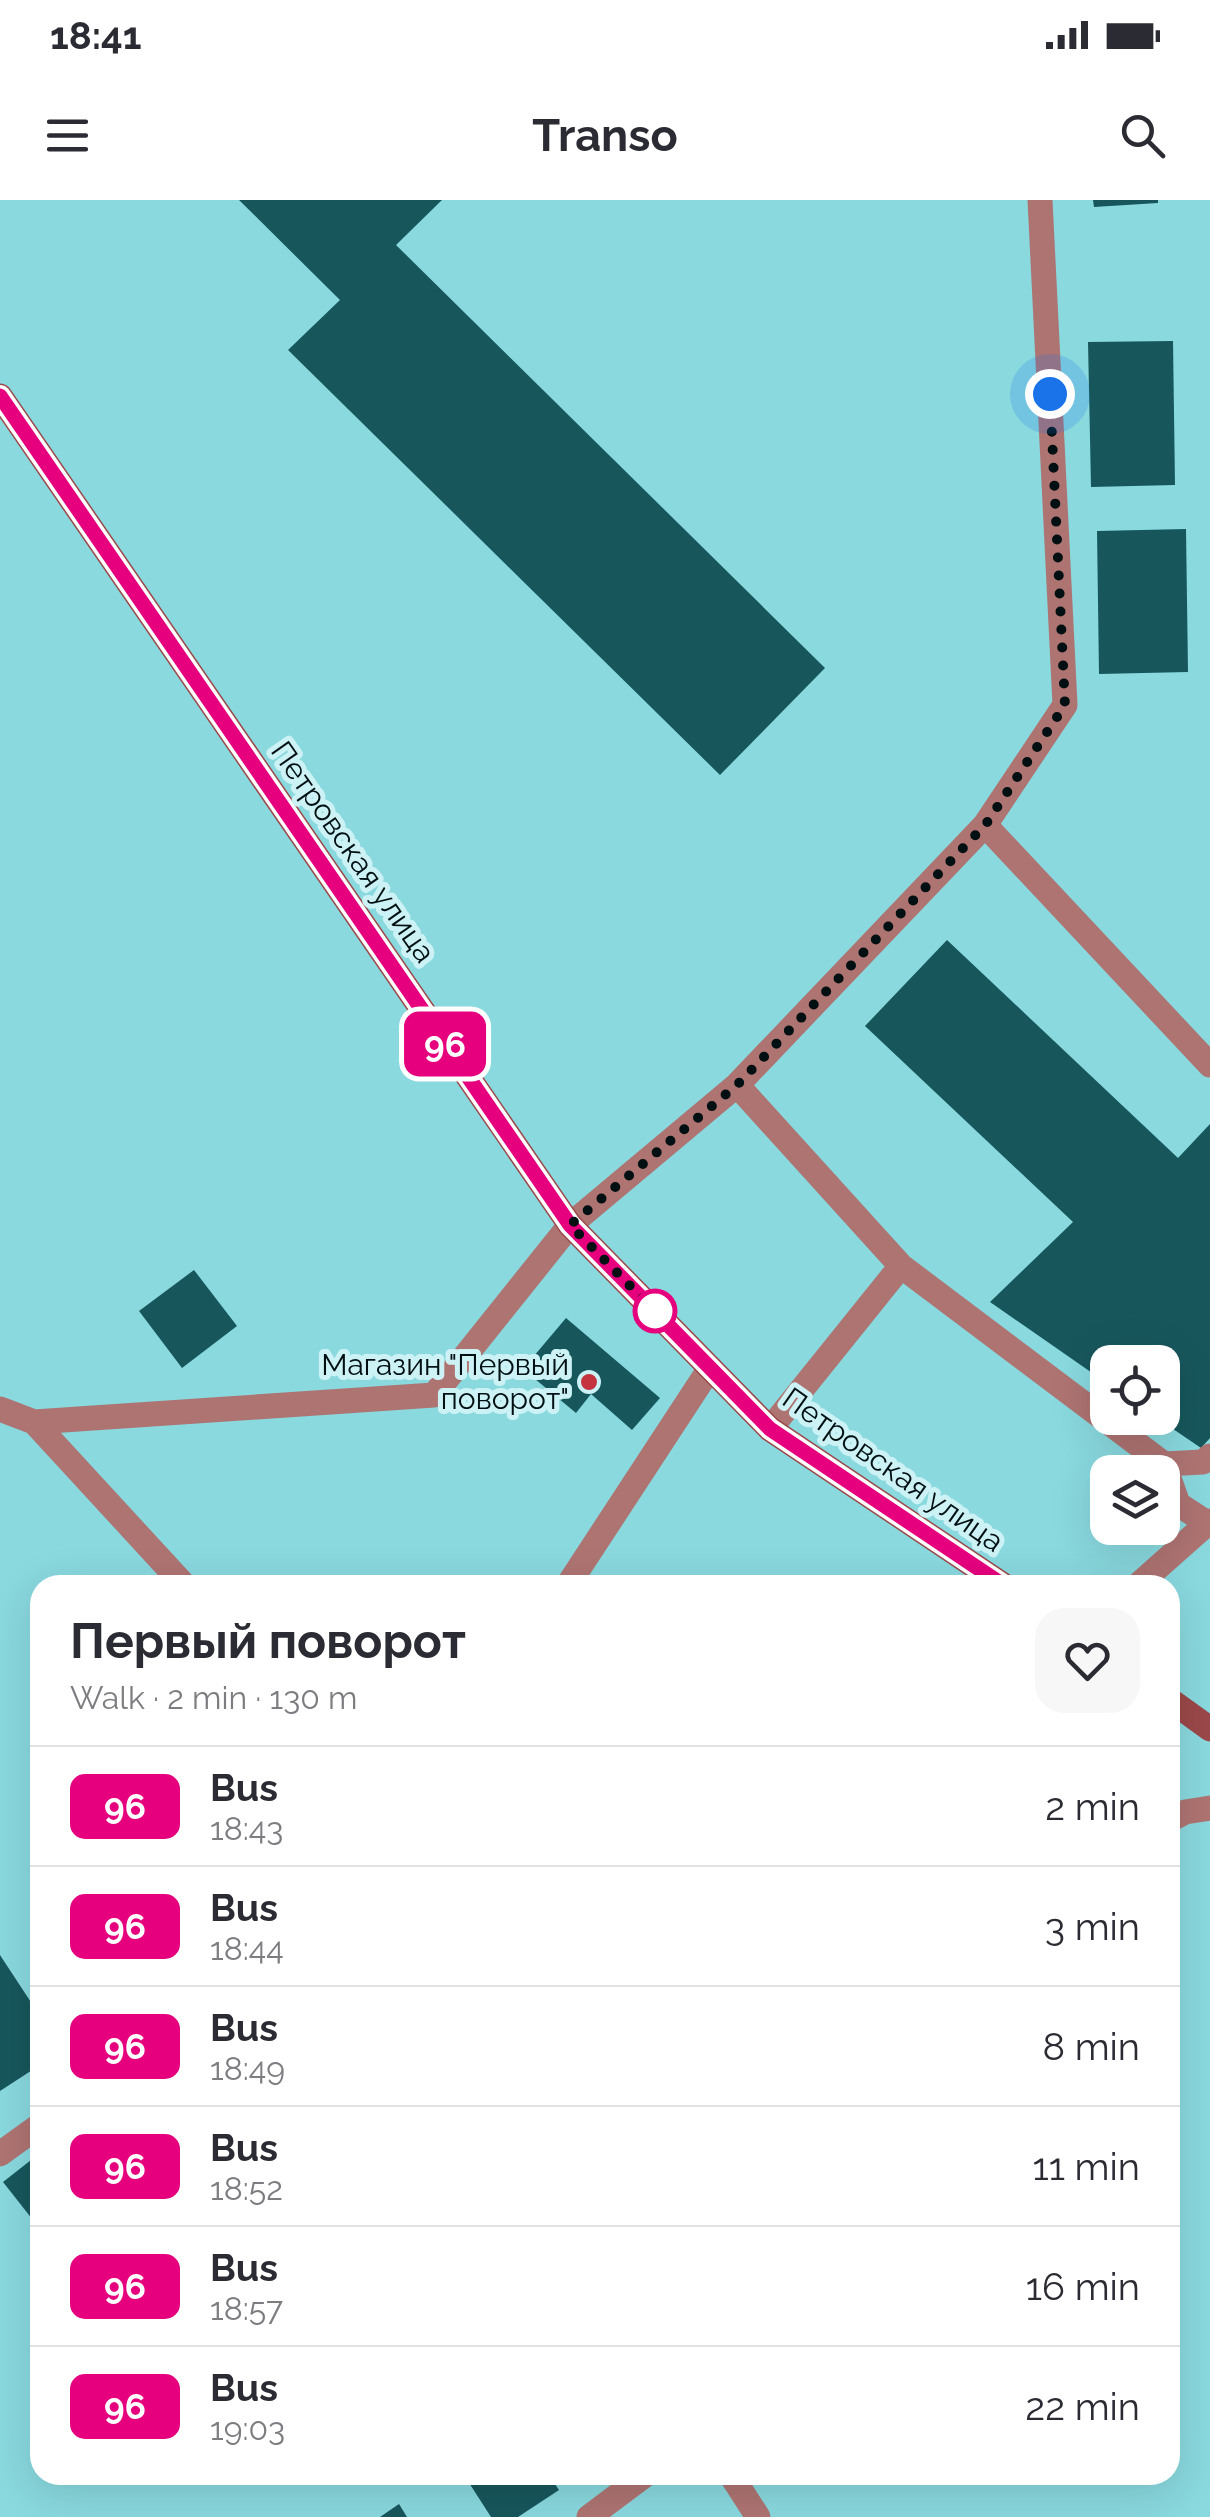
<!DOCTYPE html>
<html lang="en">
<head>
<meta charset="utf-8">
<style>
	:root { --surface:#fff; --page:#f7f7f7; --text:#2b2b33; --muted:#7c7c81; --line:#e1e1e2 }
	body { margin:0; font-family:Raleway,sans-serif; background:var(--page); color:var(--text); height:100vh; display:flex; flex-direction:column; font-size:38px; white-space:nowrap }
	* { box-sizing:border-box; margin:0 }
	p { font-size:32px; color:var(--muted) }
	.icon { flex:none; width:55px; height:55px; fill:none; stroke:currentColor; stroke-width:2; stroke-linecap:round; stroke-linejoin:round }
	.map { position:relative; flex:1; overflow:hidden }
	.panel { position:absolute; left:30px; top:1375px; width:1150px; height:910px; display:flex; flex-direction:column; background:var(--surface); border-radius:30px; box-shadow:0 10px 40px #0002 }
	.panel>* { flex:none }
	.badge { padding:0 20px; border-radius:15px; font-size:35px; line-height:65px }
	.buttons { position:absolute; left:1090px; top:1145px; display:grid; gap:20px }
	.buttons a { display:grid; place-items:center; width:90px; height:90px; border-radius:20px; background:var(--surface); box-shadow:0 10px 40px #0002; font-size:50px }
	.you { position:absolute; width:50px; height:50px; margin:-25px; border:8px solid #fff; border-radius:50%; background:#1a73e8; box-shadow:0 0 0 15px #1a73e833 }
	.map>.badge { position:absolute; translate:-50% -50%; box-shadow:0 0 0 5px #fff }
	.round { display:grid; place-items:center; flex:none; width:105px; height:105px; border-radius:30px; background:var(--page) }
	.headline { display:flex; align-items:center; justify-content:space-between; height:170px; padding:0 40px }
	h1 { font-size:48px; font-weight:700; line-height:75px }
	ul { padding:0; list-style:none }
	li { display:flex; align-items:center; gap:30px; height:120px; padding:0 40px; border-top:2px solid var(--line) }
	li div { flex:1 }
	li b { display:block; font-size:38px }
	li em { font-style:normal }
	li .badge { min-width:110px; font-weight:700; text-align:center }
	.status { display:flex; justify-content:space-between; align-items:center; height:70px; padding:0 50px; background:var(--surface); direction:ltr }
	.status svg { height:28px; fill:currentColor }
	header { display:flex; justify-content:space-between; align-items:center; height:130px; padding:0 40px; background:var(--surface); font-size:45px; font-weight:700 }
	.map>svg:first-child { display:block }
	.building { fill:#17575c }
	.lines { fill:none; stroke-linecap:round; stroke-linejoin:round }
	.service { stroke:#ae7472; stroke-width:25 }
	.minor { stroke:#ae7472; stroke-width:25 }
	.tertiary { stroke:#ae7472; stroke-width:25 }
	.secondary { stroke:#9b4849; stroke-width:25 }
	.line-casing { stroke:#fff; stroke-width:22 }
	.line { stroke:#e6007e; stroke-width:15 }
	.walk { stroke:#000f11; stroke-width:10; stroke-dasharray:0 18 }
	.stop-dot { fill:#fff; stroke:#e6007e; stroke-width:5 }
	.poi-dot { fill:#c4343f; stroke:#ccf2f5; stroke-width:4 }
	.labels { text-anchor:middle; stroke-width:10; stroke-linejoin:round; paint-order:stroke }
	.street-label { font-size:30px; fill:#000f11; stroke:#ccf2f5 }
	.poi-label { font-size:30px; fill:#000f11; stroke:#ccf2f5; text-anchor:end }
</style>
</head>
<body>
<div class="status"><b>18:41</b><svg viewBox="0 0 49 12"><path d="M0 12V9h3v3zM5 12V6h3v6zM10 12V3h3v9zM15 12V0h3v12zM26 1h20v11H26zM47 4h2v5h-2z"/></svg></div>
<header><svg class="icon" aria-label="menu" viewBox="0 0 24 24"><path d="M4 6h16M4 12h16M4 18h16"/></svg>Transo<svg class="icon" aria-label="search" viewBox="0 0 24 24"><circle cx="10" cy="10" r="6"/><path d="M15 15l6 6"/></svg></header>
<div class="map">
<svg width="1210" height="2317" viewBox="0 0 1210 2317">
	<rect width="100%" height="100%" fill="#89d9df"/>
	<!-- building -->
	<path class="building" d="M239,0H442L396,45L825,468L720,575L288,150L340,100Z
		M1093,0H1158V3L1094,7Z
		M1173,141L1175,285L1091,287L1088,142Z
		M1186,329L1188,472L1099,474L1097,331Z
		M947,740L1178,958L1210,924V1238L1201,1248L1157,1218H1162V1162H1108V1184L990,1102L1073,1022L865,826Z
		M194,1070L237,1126L182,1168L139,1111Z
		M566,1118L660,1198L632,1230L591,1194L576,1213L523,1169Z
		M0,1755L40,1816V1865L0,1891Z
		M40,1953V2029L3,1982Z
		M464,2275H549L559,2290L518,2317H491Z
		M399,2304L407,2317H380Z"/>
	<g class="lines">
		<!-- service -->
		<path class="service" d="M985,625L1210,865
			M737,885L901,1066L1164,1264L1203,1262L1210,1256
			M0,1209L34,1222L184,1385
			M34,1222L434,1195L570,1025L737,885L985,625L1065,505L1040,0
			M770,1229L901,1066
			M1164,1264L1178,1304L1207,1323
			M568,1385L710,1168"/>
		<!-- minor -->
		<path class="minor" d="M1138,1385L1210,1321
			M0,1954L40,1925
			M589,2317L645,2275"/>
		<!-- tertiary -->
		<path class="tertiary" d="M1170,1620L1185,1612L1210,1608
			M731,2275L758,2317"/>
		<!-- secondary -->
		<path class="secondary" d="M0,196L570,1025L770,1229L1003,1385
			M1170,1500L1210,1529"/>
	</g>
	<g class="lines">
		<!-- line casing -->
		<g class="line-casing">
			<path id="line" d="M0,196L570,1025L770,1229L1003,1385"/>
		</g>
		<!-- line -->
		<use href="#line" class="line"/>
		<!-- walk -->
		<path class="walk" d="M655,1111L570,1025L737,885L986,624L1065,505L1050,194"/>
	</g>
	<!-- markers -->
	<circle class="stop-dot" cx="655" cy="1111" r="20"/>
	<circle class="poi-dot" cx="589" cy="1182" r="10"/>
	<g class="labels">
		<!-- street labels -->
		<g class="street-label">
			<text transform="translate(353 652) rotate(55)" y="10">Петровская улица</text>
			<text transform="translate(893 1270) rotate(35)" y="10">Петровская улица</text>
		</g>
		<!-- poi labels -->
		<g class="poi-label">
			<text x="569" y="1175">Магазин "Первый<tspan x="569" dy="34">поворот"</tspan></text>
		</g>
	</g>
</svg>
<div class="buttons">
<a><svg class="icon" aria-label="locate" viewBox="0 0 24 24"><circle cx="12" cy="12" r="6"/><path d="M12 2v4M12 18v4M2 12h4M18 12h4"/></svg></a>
<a><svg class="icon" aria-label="layers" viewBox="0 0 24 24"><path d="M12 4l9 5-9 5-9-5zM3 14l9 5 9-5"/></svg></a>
</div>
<div class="you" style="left:1050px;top:194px"></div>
<b class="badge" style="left:445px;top:844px;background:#e6007e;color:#fff">96</b>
<section class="panel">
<div class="headline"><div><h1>Первый поворот</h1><p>Walk · 2 min · 130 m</p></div><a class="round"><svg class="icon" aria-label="heart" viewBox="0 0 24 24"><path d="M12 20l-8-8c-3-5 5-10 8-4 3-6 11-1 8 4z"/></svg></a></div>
<ul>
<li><span class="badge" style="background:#e6007e;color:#fff">96</span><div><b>Bus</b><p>18:43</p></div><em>2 min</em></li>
<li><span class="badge" style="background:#e6007e;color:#fff">96</span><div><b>Bus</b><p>18:44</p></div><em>3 min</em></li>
<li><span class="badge" style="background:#e6007e;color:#fff">96</span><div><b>Bus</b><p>18:49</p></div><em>8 min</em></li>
<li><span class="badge" style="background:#e6007e;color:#fff">96</span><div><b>Bus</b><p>18:52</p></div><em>11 min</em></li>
<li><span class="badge" style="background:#e6007e;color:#fff">96</span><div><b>Bus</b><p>18:57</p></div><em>16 min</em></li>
<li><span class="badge" style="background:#e6007e;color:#fff">96</span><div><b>Bus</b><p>19:03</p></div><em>22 min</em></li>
</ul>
</section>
</div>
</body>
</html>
